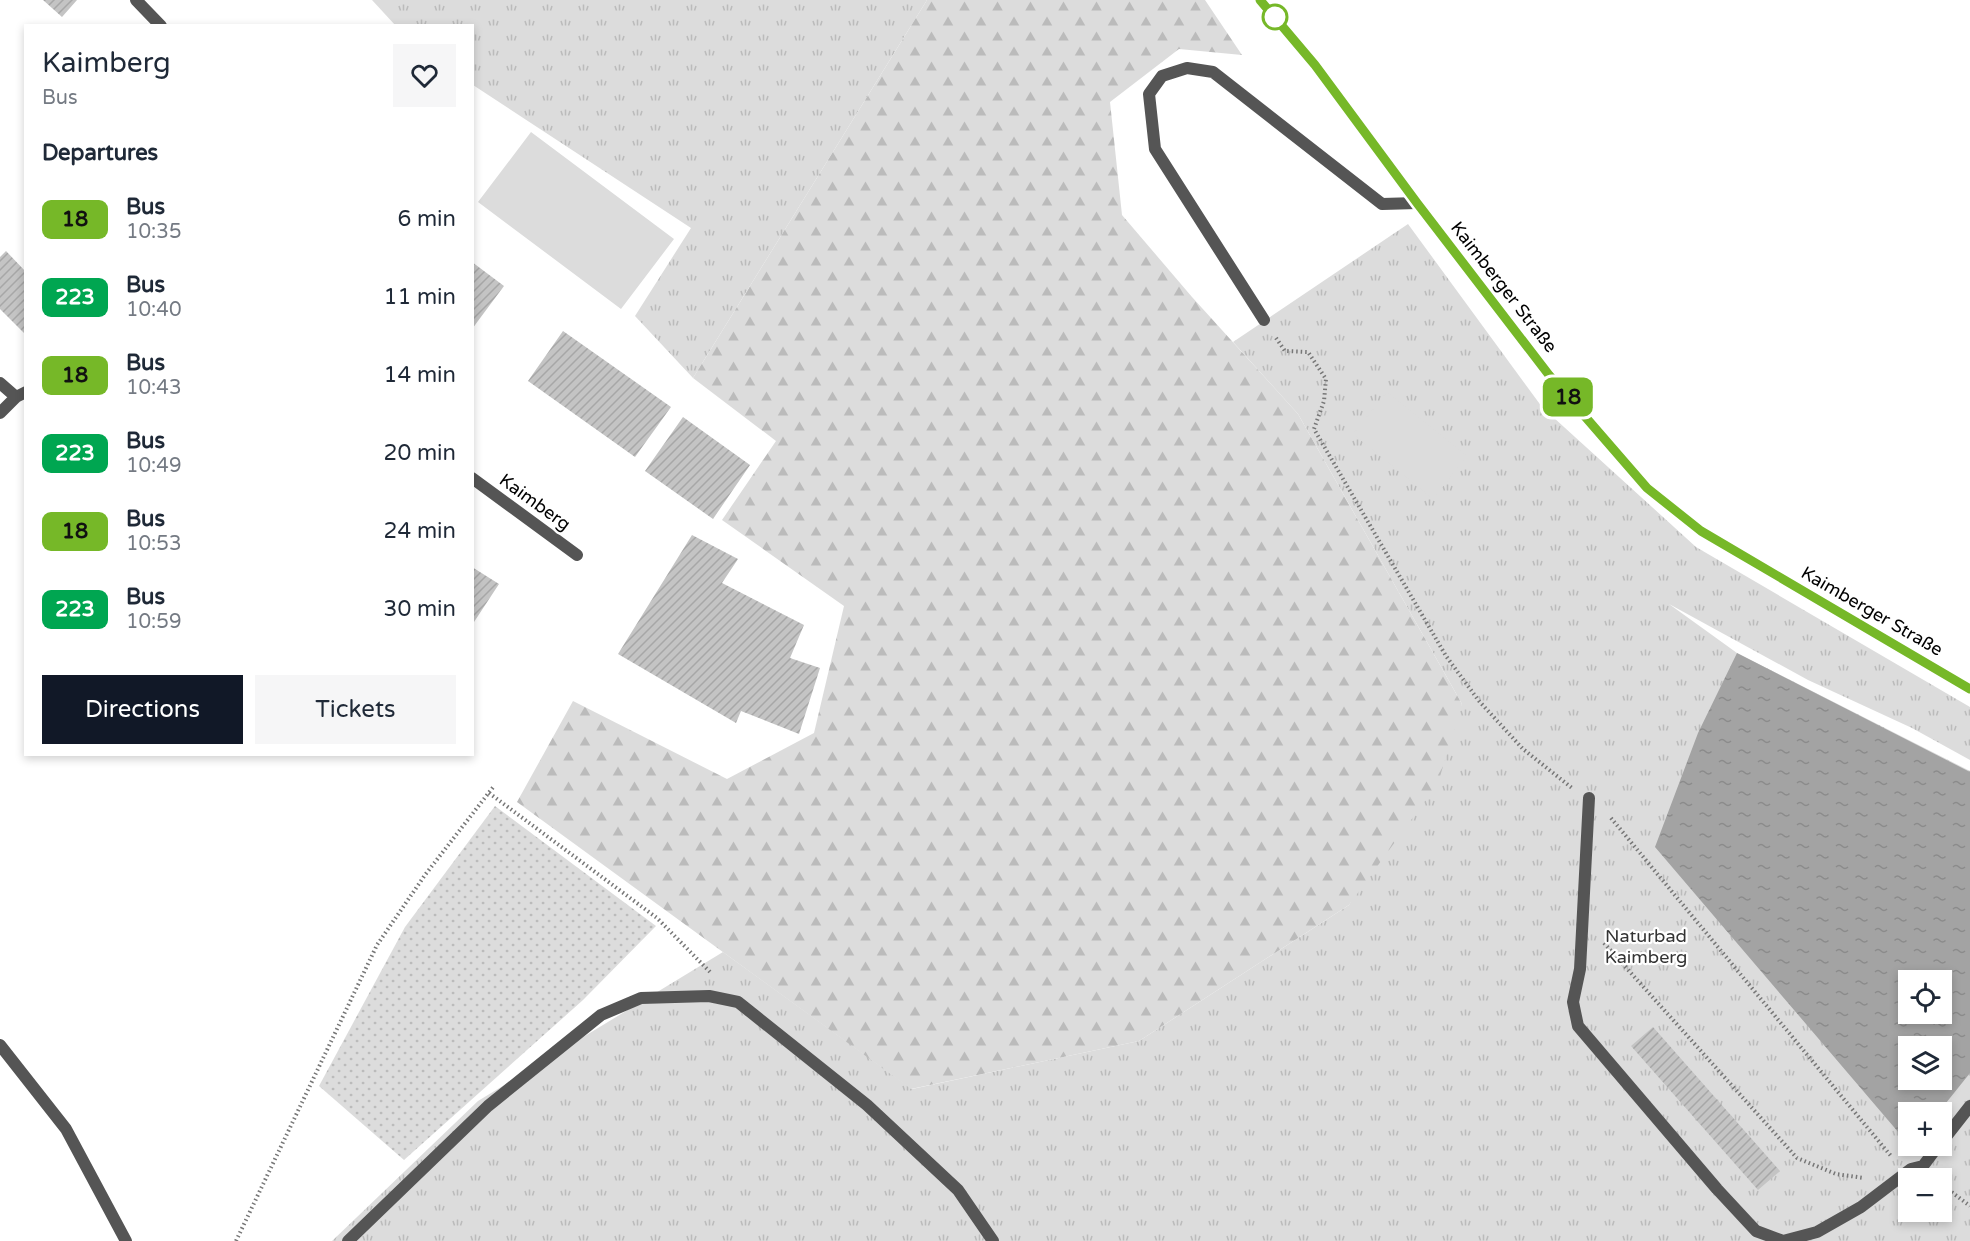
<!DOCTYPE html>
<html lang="en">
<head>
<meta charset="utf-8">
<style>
	:root { --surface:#fff; --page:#f6f6f7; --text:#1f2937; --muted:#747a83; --accent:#111827 }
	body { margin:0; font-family:"Varela Round",sans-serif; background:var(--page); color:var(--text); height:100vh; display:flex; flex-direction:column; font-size:22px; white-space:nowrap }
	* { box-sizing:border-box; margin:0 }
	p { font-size:20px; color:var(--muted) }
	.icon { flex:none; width:33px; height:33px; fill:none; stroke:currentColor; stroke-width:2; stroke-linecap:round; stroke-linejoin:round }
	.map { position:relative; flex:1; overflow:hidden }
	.sheet { position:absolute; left:24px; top:24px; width:450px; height:732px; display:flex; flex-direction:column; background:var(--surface); border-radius:0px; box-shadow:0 3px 9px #0003 }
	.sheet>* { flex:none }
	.badge { padding:0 12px; border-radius:9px; font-size:21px; line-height:39px }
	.controls { position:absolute; left:1898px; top:970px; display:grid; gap:12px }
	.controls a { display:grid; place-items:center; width:54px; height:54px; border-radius:0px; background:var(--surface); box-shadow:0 3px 9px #0003; font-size:30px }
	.map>.badge { position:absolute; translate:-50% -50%; box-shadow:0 0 0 3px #fff }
	h2 { padding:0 18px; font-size:22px; line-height:54px }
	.round { display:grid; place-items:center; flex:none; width:63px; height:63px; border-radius:0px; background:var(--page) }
	.overview { display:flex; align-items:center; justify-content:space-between; height:102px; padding:0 18px }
	h1 { font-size:28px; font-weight:600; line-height:45px }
	.cta { display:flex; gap:12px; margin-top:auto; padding:12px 18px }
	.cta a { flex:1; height:69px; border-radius:0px; background:var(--accent); color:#fff; font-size:24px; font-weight:600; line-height:69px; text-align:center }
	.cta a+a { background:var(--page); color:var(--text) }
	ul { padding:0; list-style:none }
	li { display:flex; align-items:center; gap:18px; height:78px; padding:0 18px }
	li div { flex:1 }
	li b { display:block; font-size:22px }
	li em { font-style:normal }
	li .badge { min-width:66px; font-weight:700; text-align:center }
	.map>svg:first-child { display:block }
	.grass { fill:url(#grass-tufts); fill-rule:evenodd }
	.forest { fill:url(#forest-firs) }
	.garden { fill:url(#garden-dots) }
	.pitch { fill:#dcdcdc }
	.water { fill:url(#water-ripples); fill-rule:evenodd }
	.building { fill:url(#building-hatch) }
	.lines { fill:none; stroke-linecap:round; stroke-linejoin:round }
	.path { stroke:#777; stroke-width:4; stroke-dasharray:1.5 3; stroke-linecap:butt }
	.service { stroke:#555; stroke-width:12 }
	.minor { stroke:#555; stroke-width:12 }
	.secondary { stroke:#222; stroke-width:12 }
	.line-casing { stroke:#fff; stroke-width:14 }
	.line { stroke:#76b828; stroke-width:9 }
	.stop-dot { fill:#fff; stroke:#76b828; stroke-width:3 }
	.labels { text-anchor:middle; stroke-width:4.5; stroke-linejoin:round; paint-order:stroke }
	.street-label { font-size:18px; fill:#000; stroke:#fff }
	.park-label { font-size:18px; fill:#333; stroke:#fff }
</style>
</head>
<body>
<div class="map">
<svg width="1970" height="1241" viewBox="0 0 1970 1241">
	<defs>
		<pattern id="grass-tufts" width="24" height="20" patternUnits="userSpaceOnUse" patternTransform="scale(1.5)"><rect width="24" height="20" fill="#dcdcdc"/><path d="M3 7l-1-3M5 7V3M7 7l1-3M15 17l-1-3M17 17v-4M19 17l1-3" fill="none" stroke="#bbb"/></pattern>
		<pattern id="forest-firs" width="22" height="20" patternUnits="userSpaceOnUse" patternTransform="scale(1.5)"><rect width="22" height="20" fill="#dcdcdc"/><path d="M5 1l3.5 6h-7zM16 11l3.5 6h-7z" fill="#bbb"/></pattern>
		<pattern id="garden-dots" width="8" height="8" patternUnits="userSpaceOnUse" patternTransform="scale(1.5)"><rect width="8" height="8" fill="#dcdcdc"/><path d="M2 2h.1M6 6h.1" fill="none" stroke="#bbb" stroke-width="1.8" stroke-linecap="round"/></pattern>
		<pattern id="water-ripples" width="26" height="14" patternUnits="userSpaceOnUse" patternTransform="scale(1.5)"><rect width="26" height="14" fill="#a3a3a3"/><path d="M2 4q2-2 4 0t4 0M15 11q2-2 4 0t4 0" fill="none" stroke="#8b8b8b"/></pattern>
		<pattern id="building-hatch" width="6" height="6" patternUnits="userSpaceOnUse" patternTransform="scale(1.5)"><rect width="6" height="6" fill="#c4c4c4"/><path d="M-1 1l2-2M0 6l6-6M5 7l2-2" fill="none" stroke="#a7a7a7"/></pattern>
	</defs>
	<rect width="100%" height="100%" fill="#fff"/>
	<!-- grass -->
	<path class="grass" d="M372,0H927L693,378L635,316L691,228L473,85L472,26L395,25Z
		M1408,224L1542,407L1696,547L1970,707V760L1912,728L1808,680L1669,604L1737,653L1970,771V1241H332L478,1101L723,952L912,1089L1139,1041L1349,905L1462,704L1298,414L1233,342ZM1908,981H1941V1014H1908ZM1908,1047H1941V1080H1908ZM1908,1113H1941V1146H1908ZM1908,1179H1941V1212H1908Z"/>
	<!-- forest -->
	<path class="forest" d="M927,0H1205L1242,55L1179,49L1110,102L1122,215L1192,297L1298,414L1462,704L1438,783L1349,905L1139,1041L911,1089L517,802L573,701L727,779L814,733L844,606L722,520L776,441L693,378Z"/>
	<!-- garden -->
	<path class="garden" d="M495,806L656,926L583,1000L404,1160L319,1086L405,927Z"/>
	<!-- pitch -->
	<path class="pitch" d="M531,132L674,239L621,309L478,202Z
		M1387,392L1467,456L1433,499L1353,434Z"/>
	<!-- water -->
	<path class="water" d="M1737,653L1970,772V1073L1938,1113H1908V1138L1899,1133L1655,847L1698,733ZM1908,981H1941V1014H1908ZM1908,1047H1941V1080H1908Z"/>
	<!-- building -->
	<path class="building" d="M43,0H77L62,17Z
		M6,251L26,272V335L0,309V257Z
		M472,262L504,286L472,329Z
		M563,331L671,407L635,457L528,381Z
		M683,417L750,465L713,519L645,471Z
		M692,535L738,559L722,583L804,625L790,658L820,668L799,734L741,711L736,723L618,654Z
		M472,567L499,584L474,622L472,621Z
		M1653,1027L1780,1171L1758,1190L1631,1046Z"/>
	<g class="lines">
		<!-- path -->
		<path class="path" d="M1276,338L1285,351L1308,352L1326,379L1324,401L1314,429L1446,656L1479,701L1523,749L1572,788
			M489,793L657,918L711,973
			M1611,818L1891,1156
			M1604,943L1797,1158L1836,1174L1864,1178
			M1941,1184L1970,1206
			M236,1241L377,945L425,875L494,786"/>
		<!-- service -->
		<path class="service" d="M1264,320L1155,149L1149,94L1162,76L1187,68L1213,72L1382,204L1417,203
			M1589,798L1580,969L1573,1002L1578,1026L1717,1189L1756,1231L1783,1241L1817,1232L1861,1207L1911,1169L1923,1166L1938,1146
			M1941,1143L1970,1106
			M348,1241L488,1106L601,1015L641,998L709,996L738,1002L867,1105L958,1190L993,1241"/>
		<!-- minor -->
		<path class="minor" d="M136,0L161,26
			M0,383L16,397
			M0,413L16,397L26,392
			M472,478L577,555
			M0,1045L66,1129L126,1241"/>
		<!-- secondary -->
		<path class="secondary" d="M1260,0L1315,65L1417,203L1549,375L1647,488L1701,531L1970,689"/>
	</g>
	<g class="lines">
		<!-- line casing -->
		<g class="line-casing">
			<path id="line" d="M1260,0L1315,65L1417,203L1549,375L1647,488L1701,531L1970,689"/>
		</g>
		<!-- line -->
		<use href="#line" class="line"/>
	</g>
	<!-- markers -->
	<circle class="stop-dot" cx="1275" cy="17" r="12"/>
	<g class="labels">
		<!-- street labels -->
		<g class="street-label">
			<text transform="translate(1504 287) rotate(52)" y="6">Kaimberger Straße</text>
			<text transform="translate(535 502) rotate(36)" y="6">Kaimberg</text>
			<text transform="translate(1872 611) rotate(30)" y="6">Kaimberger Straße</text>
		</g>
		<!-- park labels -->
		<g class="park-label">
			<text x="1646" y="942">Naturbad<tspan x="1646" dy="21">Kaimberg</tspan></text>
		</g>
	</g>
</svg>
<div class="controls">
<a><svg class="icon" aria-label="locate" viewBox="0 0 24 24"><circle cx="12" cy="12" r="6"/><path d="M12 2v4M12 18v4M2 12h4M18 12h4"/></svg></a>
<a><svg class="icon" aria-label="layers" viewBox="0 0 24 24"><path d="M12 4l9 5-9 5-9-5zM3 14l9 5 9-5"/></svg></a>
<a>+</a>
<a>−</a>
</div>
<b class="badge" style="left:1568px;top:397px;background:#76b828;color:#111">18</b>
<section class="sheet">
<div class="overview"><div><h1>Kaimberg</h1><p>Bus</p></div><a class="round"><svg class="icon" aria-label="heart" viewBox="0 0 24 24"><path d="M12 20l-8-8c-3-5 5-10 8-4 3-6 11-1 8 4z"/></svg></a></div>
<h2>Departures</h2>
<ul>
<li><span class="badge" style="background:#76b828;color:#111">18</span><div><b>Bus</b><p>10:35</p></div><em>6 min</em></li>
<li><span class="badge" style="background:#00a651;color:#fff">223</span><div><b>Bus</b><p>10:40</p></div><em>11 min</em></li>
<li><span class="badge" style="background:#76b828;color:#111">18</span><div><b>Bus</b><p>10:43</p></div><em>14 min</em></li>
<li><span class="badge" style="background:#00a651;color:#fff">223</span><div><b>Bus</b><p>10:49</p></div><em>20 min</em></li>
<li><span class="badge" style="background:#76b828;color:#111">18</span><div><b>Bus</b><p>10:53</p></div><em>24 min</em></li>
<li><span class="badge" style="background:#00a651;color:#fff">223</span><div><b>Bus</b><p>10:59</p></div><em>30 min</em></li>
</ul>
<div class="cta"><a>Directions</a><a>Tickets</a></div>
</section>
</div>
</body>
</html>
